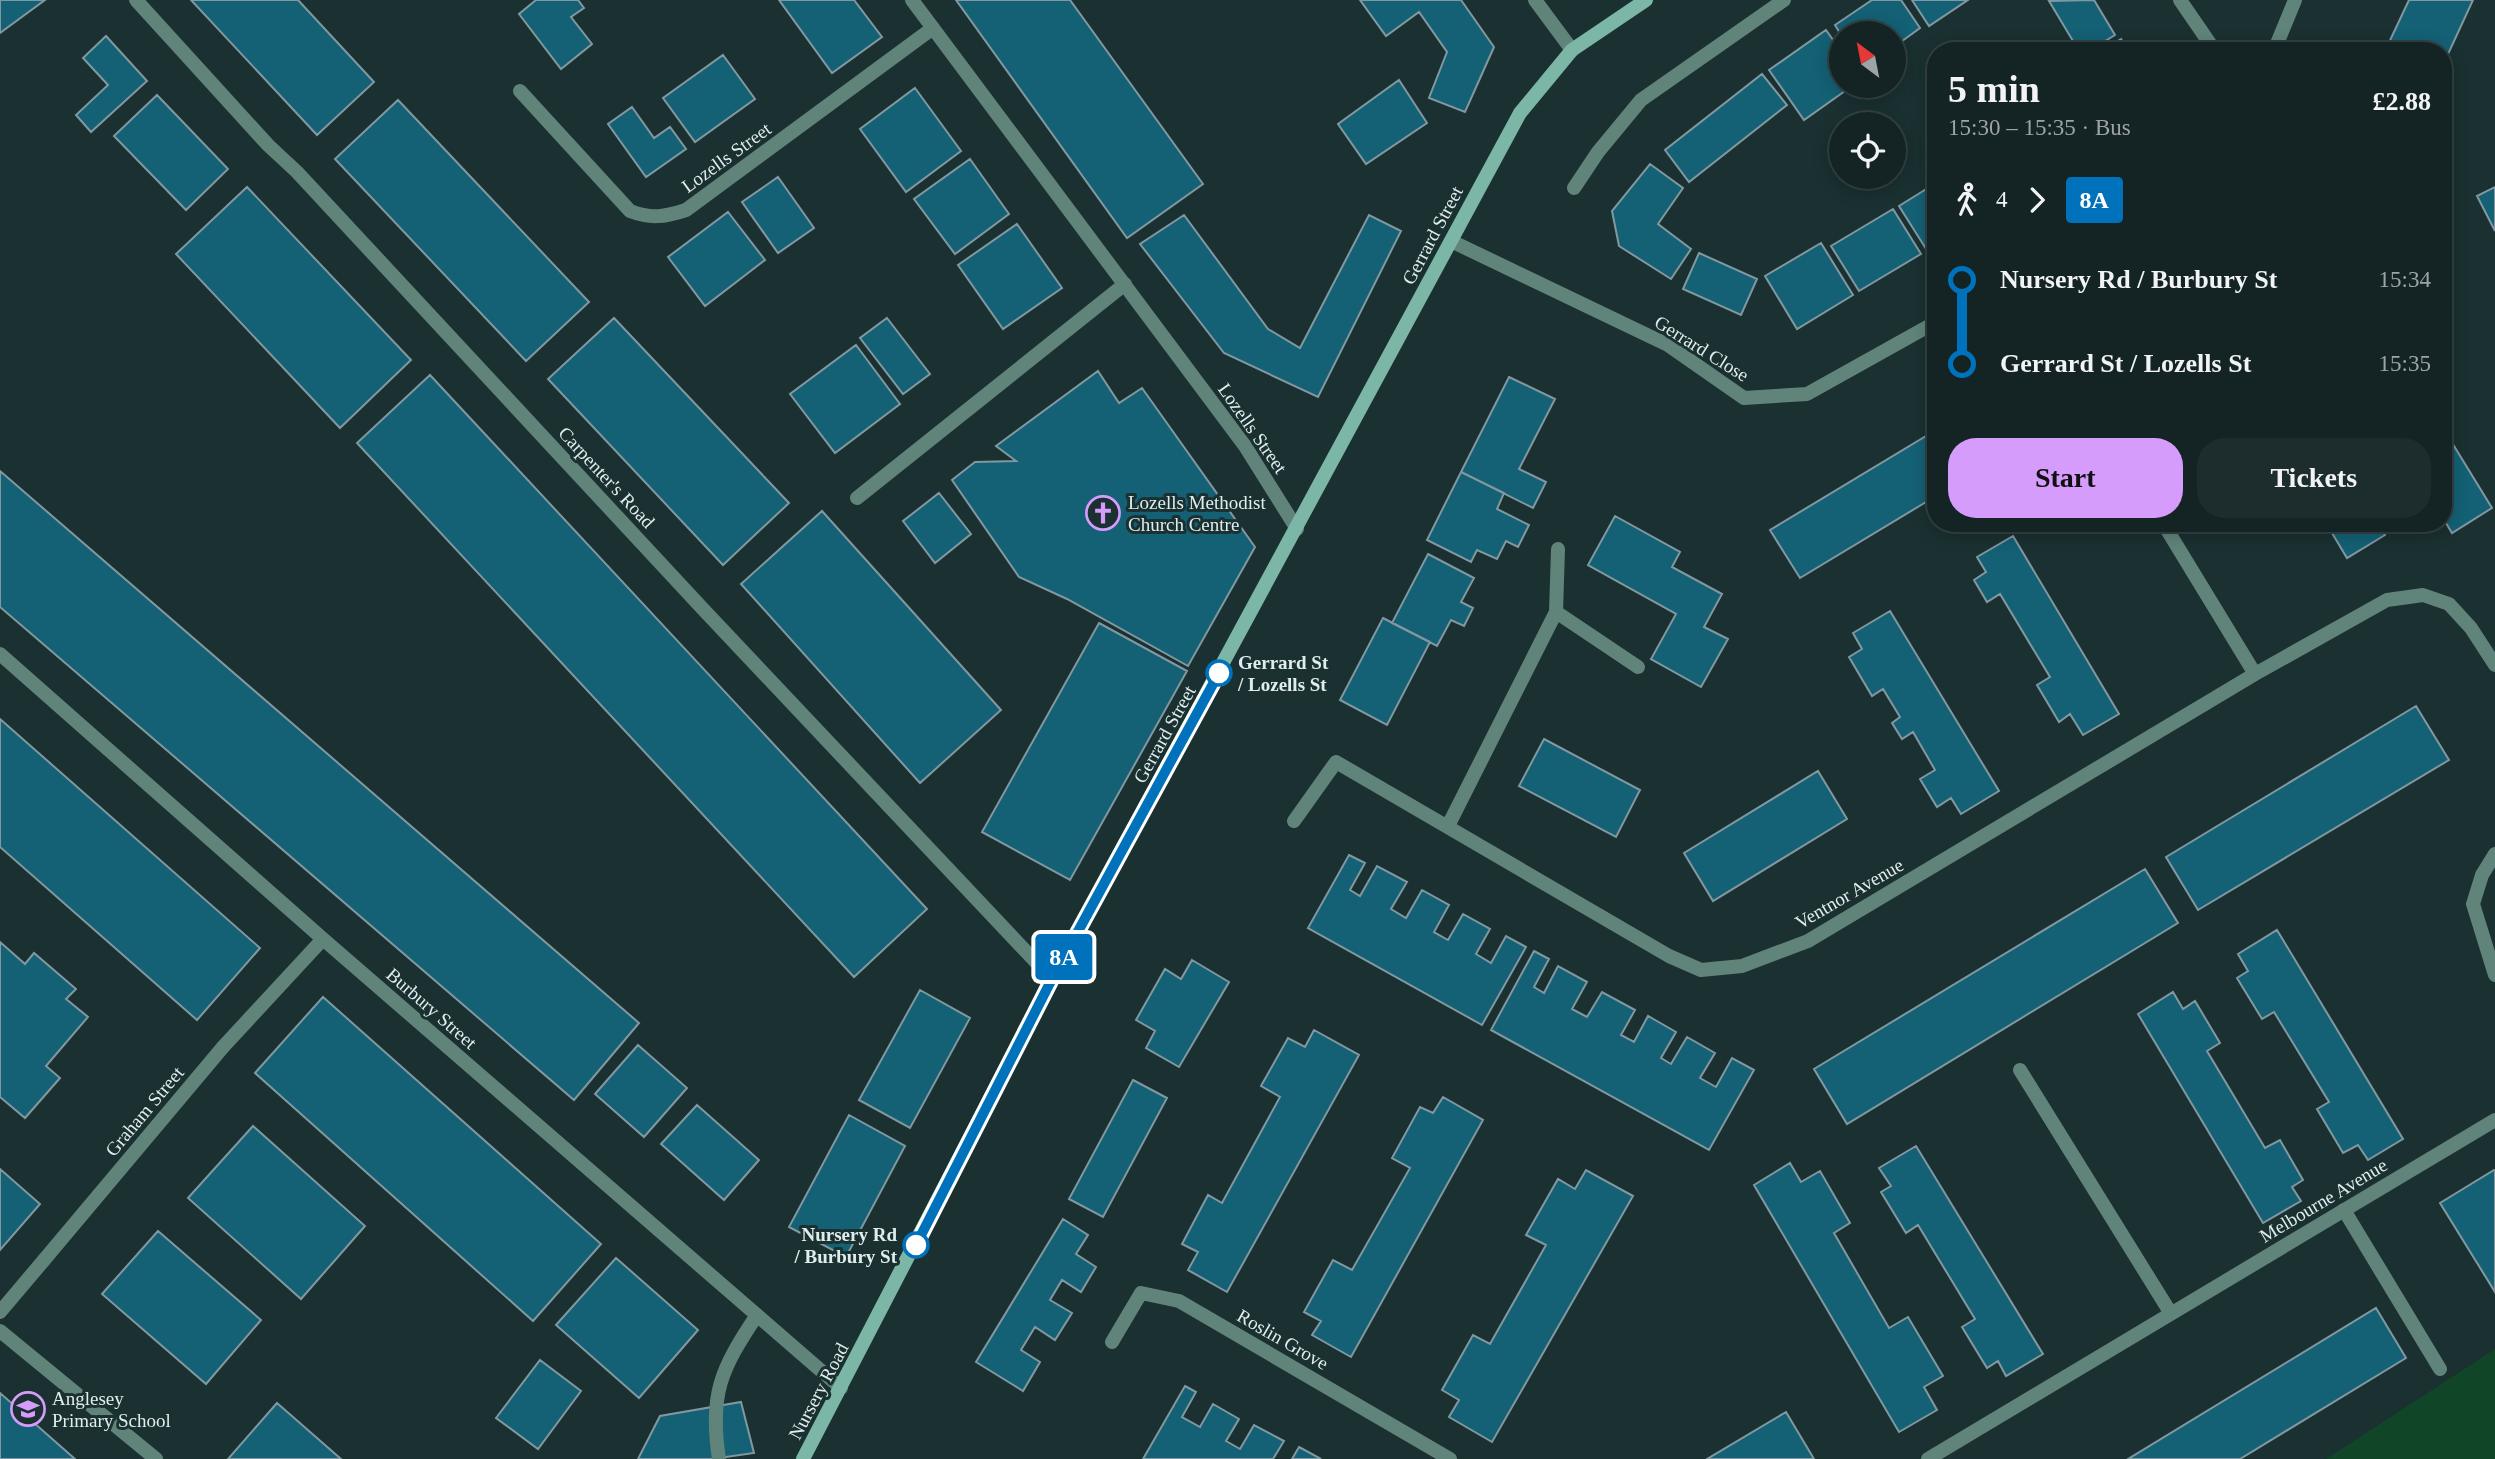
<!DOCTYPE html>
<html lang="en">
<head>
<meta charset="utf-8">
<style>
	:root { --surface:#142425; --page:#1d2c2d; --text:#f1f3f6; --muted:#9da4a7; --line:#334142; --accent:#d59cfb }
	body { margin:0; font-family:Georgia,serif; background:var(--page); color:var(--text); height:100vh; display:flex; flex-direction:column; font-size:26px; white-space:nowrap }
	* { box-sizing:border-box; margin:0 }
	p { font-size:23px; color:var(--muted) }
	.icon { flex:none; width:38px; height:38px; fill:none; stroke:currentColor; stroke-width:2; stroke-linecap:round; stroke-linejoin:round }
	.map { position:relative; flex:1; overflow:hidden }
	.sheet { position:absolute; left:1927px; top:42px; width:525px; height:490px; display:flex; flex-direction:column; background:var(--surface); border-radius:28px; box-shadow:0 4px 18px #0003,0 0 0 2px var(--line) }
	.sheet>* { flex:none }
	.badge { padding:0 14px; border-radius:5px; font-size:24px; line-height:46px }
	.needle { width:46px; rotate:328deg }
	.tools { position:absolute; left:1829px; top:21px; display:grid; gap:14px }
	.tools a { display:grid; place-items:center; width:77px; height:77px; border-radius:50%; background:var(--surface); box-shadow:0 4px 18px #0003,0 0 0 2px var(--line); font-size:35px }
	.map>.badge { position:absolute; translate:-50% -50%; box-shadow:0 0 0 4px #fff }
	.legs { display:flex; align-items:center; gap:10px; height:77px; padding:0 21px; font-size:23px }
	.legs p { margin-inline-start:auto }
	.summary { display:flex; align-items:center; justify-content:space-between; height:119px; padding:0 21px }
	h1 { font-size:38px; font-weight:800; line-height:52px }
	.action { display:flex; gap:14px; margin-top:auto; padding:14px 21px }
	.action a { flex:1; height:80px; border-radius:28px; background:var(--accent); color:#111; font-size:28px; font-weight:800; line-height:80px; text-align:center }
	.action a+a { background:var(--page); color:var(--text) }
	ul { padding:0 21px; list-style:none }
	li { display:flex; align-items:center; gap:24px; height:84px; font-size:26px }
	li i { display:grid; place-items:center; width:10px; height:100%; margin:0 9px; background:currentColor }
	li i::after { content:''; width:18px; height:18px; margin:-9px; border:5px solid; border-radius:50%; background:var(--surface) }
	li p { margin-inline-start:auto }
	li:first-child i { background:linear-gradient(#0000 50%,currentColor 0) }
	li:last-child i { background:linear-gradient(currentColor 50%,#0000 0) }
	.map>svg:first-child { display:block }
	.green { fill:#114527 }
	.building { fill:#146075; stroke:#8298a0; stroke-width:2 }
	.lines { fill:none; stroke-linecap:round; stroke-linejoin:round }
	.service { stroke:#60847a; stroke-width:14 }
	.pedestrian { stroke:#60847a; stroke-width:14 }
	.minor { stroke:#60847a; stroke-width:14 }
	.secondary { stroke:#7bb6a6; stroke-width:14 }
	.line-1-casing { stroke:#fff; stroke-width:16 }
	.line-1 { stroke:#0072bc; stroke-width:10 }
	.stop-1-dot { fill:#fff; stroke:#0072bc; stroke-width:3.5 }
	.labels { text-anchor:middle; stroke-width:6; stroke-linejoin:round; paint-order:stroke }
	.street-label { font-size:19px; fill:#e0eded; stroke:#1a3031 }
	.poi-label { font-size:19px; fill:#e0eded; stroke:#1a3031; text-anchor:start }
	.stop-label { font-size:19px; font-weight:bold; fill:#e0eded; stroke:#1a3031; text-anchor:start }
</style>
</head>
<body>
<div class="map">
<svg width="2495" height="1459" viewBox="0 0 2495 1459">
	<rect width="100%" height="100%" fill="#1a3031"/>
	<!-- green -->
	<path class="green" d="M2495,1349V1459H2326Z"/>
	<!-- building -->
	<path class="building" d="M0,0H45L0,33Z
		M191,0H298L374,82L317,135Z
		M536,0H578L584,8L571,17L592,44L561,69L519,14Z
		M779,0H854L882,37L832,73Z
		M956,0H1070L1203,184L1127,238Z
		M1360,0H1461L1494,47L1465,112L1429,98L1447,52L1419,12L1386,36Z
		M1872,0H1901L1920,28L1894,47L1900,55L1894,59V33L1841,35L1835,25Z
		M1912,0H1968L1929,26Z
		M2094,0L2115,35L2089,51H2079L2049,1Z
		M2409,0H2473L2443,65V51H2385Z
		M1826,30L1841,51V86H1852L1804,120L1769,70Z
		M106,36L147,81L91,132L76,115L108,85L83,58Z
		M2121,39L2129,51H2101Z
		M723,55L755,99L695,142L663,98Z
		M1762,74L1787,105L1689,182L1665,150Z
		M1399,80L1427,123L1366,164L1338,124Z
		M915,88L961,151L906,192L860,129Z
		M157,95L228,169L186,210L114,136Z
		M398,100L589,302L526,361L335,159Z
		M632,107L654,138L670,127L686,149L646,177L608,124Z
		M970,159L1009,214L955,254L914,199Z
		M1650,164L1683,188L1658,224L1691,249L1671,279L1619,246L1612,211Z
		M778,177L814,228L778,253L742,202Z
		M1936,183V248L1928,252L1899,206Z
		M247,187L411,360L340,428L176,254Z
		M2495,187V231L2477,196Z
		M1893,209L1921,254L1859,291L1831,246Z
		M728,212L765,260L705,306L668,257Z
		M1184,215L1268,329L1300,348L1369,215L1401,231L1318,397L1224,353L1140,244Z
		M1017,224L1062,288L1003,329L958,265Z
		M1821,243L1853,295L1797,329L1765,276Z
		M1699,253L1757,279L1741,315L1683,289Z
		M614,318L789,503L723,565L548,379Z
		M887,318L930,374L903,394L860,338Z
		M856,345L900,404L835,453L790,394Z
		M1098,371L1119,403L1142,388L1255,547L1188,666L1067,599L1019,577L952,480L975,462L1016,461L996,446Z
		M430,375L927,909L854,977L357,443Z
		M1509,377L1555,399L1519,469L1546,482L1533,508L1461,472Z
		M2443,428L2492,508L2452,533L2443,518Z
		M1936,430V496L1800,578L1770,530Z
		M0,471L639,1023L574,1100L0,607Z
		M1461,472L1504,493L1497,509L1529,525L1518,547L1506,541L1497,559L1477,550L1471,562L1427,540Z
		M939,493L971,534L935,563L903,521Z
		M822,511L1001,710L920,783L741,584Z
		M1615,516L1680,552L1672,567L1722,594L1704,627L1728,639L1701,687L1651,659L1676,614L1588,565Z
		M2326,523H2378L2385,535L2347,558Z
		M2013,536L2119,714L2083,735L2070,714L2059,722L2037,685L2050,677L2000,594L1987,602L1974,580L1986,572L1977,557Z
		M1428,554L1474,578L1461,602L1473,608L1464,626L1451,620L1437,646L1392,623Z
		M1890,611L1999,791L1961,814L1951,798L1937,807L1920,779L1935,770L1913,732L1902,739L1892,723L1900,717L1883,689L1872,696L1849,657L1862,649L1853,633Z
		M1383,618L1430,642L1387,725L1340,700Z
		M1099,623L1187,671L1070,880L982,832Z
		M2416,706L2449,760L2198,910L2166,857Z
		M0,719L260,948L197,1020L0,847Z
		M1544,739L1640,790L1616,837L1519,786Z
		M1818,771L1847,819L1713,901L1684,853Z
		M1349,855L1365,863L1350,890L1360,896L1377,866L1407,882L1391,909L1406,918L1422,890L1449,905L1434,932L1448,940L1463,914L1490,929L1476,954L1491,963L1506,936L1526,947L1482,1025L1308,928Z
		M2145,869L2178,923L1847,1124L1814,1069Z
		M2277,930L2403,1139L2368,1160L2358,1145L2343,1153L2317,1109L2329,1102L2274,1012L2262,1019L2237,978L2248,971L2238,954Z
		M0,942L25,964L34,953L76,989L66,999L88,1017L46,1066L60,1078L25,1118L0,1097Z
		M1534,951L1549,959L1534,987L1544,993L1558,966L1587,982L1572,1009L1587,1017L1602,992L1635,1010L1621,1035L1634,1042L1648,1016L1676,1032L1661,1058L1671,1064L1687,1037L1715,1053L1700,1078L1716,1087L1732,1058L1754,1070L1709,1150L1491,1030Z
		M1192,960L1229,982L1179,1067L1146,1048L1155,1031L1136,1020L1165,969L1181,979Z
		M920,990L970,1018L910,1128L859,1100Z
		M2173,992L2183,1009L2195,1001L2220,1043L2207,1051L2265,1148L2280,1140L2303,1180L2292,1187L2301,1201L2263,1223L2138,1014Z
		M323,997L601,1244L533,1321L255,1073Z
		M1314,1030L1359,1055L1227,1292L1188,1270L1198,1252L1182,1244L1208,1195L1222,1203L1280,1097L1261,1086L1288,1038L1305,1047Z
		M638,1045L687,1088L644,1137L595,1094Z
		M1133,1080L1167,1098L1103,1217L1069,1199Z
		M1443,1097L1483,1120L1351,1357L1312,1335L1321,1321L1304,1312L1333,1260L1352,1270L1410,1168L1392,1158L1420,1107L1433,1113Z
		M697,1105L759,1160L724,1200L661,1144Z
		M849,1115L905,1146L846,1257L789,1227Z
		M253,1126L365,1226L301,1299L188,1198Z
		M1916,1146L2043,1354L2006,1376L1998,1361L1987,1368L1962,1327L1975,1319L1918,1225L1906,1233L1881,1192L1891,1186L1879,1168Z
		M1790,1163L1801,1182L1820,1171L1850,1223L1834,1233L1889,1328L1908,1317L1943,1376L1924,1387L1937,1410L1899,1432L1754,1185Z
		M0,1169L40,1204L0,1250Z
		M1586,1170L1633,1196L1492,1442L1449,1417L1459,1400L1442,1390L1473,1335L1490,1344L1546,1245L1526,1235L1558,1179L1575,1189Z
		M2494,1170L2495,1171V1292L2440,1203Z
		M1063,1219L1088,1235L1076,1254L1096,1267L1081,1292L1062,1280L1050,1300L1072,1313L1055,1340L1035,1327L1021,1350L1040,1362L1023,1391L976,1362Z
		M158,1231L261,1320L206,1384L102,1294Z
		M616,1258L698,1330L639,1398L556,1325Z
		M2376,1308L2406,1358L2240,1459H2128Z
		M540,1360L581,1391L538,1449L496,1418Z
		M1185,1386L1196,1392L1182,1417L1200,1427L1213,1404L1239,1419L1226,1441L1240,1449L1254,1425L1284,1441L1273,1459H1143Z
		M0,1393L75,1459H0Z
		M741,1402L754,1453L712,1459H638L660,1416Z
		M277,1403L341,1459H228Z
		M1786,1412L1814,1459H1707Z
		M1299,1447L1321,1459H1292Z"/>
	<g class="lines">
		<!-- service -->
		<path class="service" d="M1574,188L1598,152L1641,100L1784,0
			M2344,1210L2440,1369
			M719,1459C709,1394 721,1369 757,1315"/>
		<!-- pedestrian -->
		<path class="pedestrian" d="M44,1260L223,1047"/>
		<!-- minor -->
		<path class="minor" d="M136,0L268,145L297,172L702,608L1052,979
			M912,0L1245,446L1297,529
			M1535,0L1572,50
			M2180,0L2215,51
			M2274,51L2295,0
			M520,91L630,211C651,219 665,217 686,210L933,28
			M1451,241L1668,345L1744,398L1807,394L1936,322
			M857,498L1125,284
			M2163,523L2255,674
			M1556,612L1638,667
			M0,654L323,939L841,1388
			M1294,821L1336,762L1669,956L1701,970L1742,966L1808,941L2255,674L2387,600L2423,595L2449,604L2471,628L2495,665
			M1448,826L1556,612L1558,549
			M2495,854L2482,875L2473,904L2495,975
			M223,1047L323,939
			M2020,1070L2170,1312
			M0,1312L44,1260
			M0,1331L156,1459
			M1112,1342L1141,1293L1179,1301L1450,1459
			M1928,1459L2495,1120"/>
		<!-- secondary -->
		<path class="secondary" d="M803,1459L1052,979L1520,113L1572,50L1646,0"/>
	</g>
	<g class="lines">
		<!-- line-1 casing -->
		<g class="line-1-casing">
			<path id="line-1" d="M916,1245L1052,979L1219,673"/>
		</g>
		<!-- line-1 -->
		<use href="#line-1" class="line-1"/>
	</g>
	<!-- icons -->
	<defs>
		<g id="church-ring" transform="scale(1.75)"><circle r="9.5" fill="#1a3031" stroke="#d59cfb" stroke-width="1.5"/><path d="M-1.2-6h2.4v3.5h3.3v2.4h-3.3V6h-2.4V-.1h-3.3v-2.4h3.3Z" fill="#d59cfb"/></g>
		<g id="school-ring" transform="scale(1.75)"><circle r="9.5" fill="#1a3031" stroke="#d59cfb" stroke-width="1.5"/><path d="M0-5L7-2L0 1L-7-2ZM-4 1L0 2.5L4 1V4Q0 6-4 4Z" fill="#d59cfb"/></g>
	</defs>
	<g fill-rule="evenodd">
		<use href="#church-ring" x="1103" y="513"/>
		<use href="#school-ring" x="28" y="1409"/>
	</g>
	<!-- markers -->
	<g class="stop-1-dot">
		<circle cx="1219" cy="673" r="12"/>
		<circle cx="916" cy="1245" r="12"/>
	</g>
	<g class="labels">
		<!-- street labels -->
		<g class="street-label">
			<text transform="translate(726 157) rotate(-36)" y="7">Lozells Street</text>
			<text transform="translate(1432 235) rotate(-62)" y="7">Gerrard Street</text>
			<text transform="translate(1702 348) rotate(32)" y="7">Gerrard Close</text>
			<text transform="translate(1253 428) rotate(55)" y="7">Lozells Street</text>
			<text transform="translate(607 477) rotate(47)" y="7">Carpenter's Road</text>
			<text transform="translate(1164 734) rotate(-61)" y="7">Gerrard Street</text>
			<text transform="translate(1849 893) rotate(-30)" y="7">Ventnor Avenue</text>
			<text transform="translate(432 1008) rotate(41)" y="7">Burbury Street</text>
			<text transform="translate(144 1111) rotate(-50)" y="7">Graham Street</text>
			<text transform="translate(2323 1200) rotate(-31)" y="7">Melbourne Avenue</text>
			<text transform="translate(1283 1339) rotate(30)" y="7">Roslin Grove</text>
			<text transform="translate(818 1391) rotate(-62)" y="7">Nursery Road</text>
		</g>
		<!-- poi labels -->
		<g class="poi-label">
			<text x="1128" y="509">Lozells Methodist<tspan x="1128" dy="22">Church Centre</tspan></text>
			<text x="52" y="1405">Anglesey<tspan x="52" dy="22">Primary School</tspan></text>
		</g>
		<!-- stop labels -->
		<g class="stop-label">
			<text x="1238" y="669">Gerrard St<tspan x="1238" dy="22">/ Lozells St</tspan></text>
			<text x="897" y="1241" text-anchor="end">Nursery Rd<tspan x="897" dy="22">/ Burbury St</tspan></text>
		</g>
	</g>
</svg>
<div class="tools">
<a><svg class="needle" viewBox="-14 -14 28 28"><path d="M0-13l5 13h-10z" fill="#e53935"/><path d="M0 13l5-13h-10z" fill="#9da4a7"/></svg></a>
<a><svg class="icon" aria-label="locate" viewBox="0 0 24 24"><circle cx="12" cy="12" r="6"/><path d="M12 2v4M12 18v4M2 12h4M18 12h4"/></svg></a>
</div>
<b class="badge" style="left:1064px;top:957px;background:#0072bc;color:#fff">8A</b>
<section class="sheet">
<div class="summary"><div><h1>5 min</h1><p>15:30 – 15:35 · Bus</p></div><b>£2.88</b></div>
<div class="legs"><svg class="icon" aria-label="walk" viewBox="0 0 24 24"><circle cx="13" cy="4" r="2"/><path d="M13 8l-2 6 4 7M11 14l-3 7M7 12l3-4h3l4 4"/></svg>4<svg class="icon" aria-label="forward" viewBox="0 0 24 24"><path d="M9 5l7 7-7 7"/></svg><b class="badge" style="background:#0072bc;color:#fff">8A</b></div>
<ul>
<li><i style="color:#0072bc"></i><b>Nursery Rd / Burbury St</b><p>15:34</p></li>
<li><i style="color:#0072bc"></i><b>Gerrard St / Lozells St</b><p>15:35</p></li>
</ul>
<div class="action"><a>Start</a><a>Tickets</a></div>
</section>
</div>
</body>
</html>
